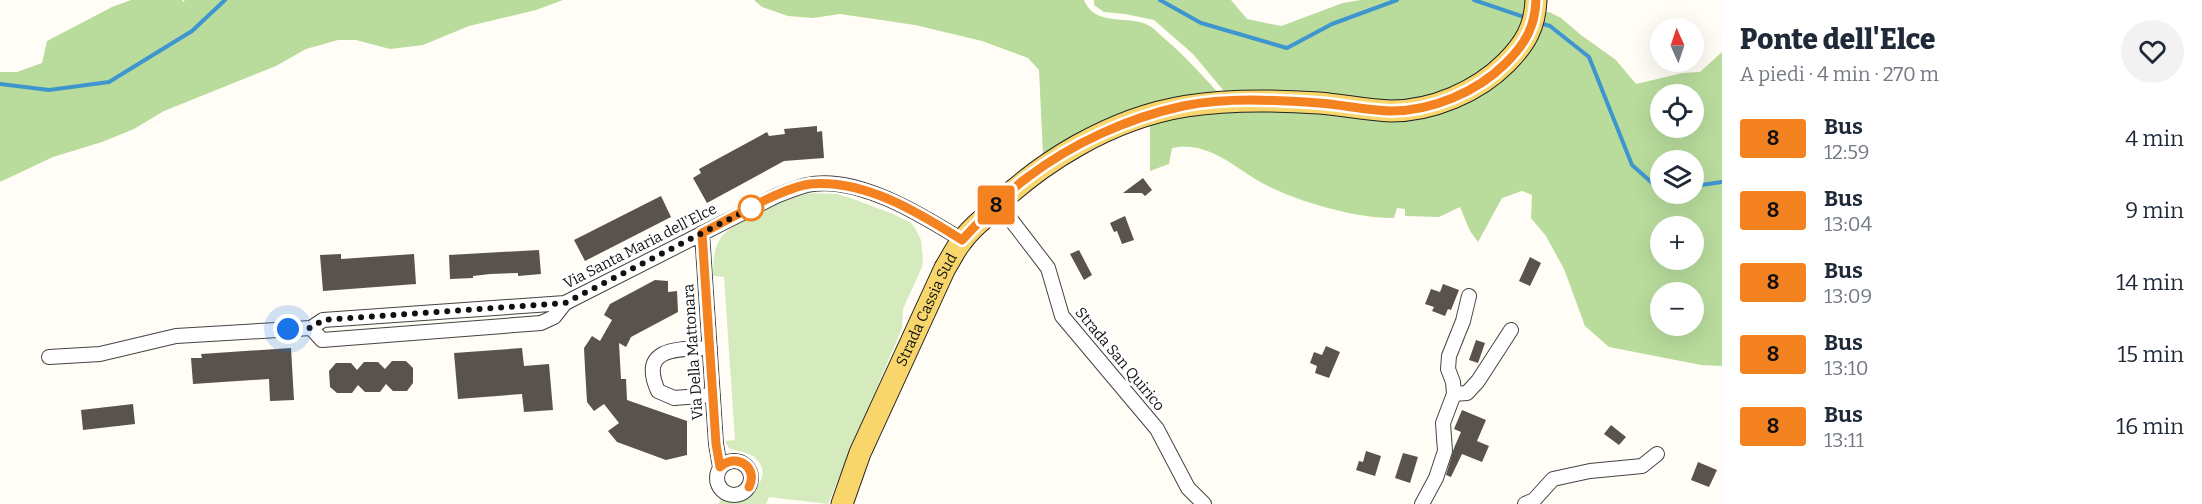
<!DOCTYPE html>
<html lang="it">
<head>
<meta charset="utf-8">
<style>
	:root { --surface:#fff; --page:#f2f2f3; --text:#1f2937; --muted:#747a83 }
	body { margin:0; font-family:Bitter,serif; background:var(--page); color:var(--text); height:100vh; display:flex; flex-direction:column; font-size:22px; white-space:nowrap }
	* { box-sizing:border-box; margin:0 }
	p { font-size:20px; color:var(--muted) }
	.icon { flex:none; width:33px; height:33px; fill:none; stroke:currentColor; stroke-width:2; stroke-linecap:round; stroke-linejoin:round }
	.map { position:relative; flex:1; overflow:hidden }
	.sheet { display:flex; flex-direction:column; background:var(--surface); width:480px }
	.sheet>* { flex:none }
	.badge { padding:0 12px; border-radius:4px; font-size:21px; line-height:39px }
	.needle { width:39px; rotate:357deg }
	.tools { position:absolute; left:1650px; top:18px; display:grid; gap:12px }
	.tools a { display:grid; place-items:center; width:54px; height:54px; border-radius:50%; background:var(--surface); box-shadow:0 6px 24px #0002; font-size:30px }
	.you { position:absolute; width:30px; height:30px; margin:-15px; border:4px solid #fff; border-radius:50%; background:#1a73e8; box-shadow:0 0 0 9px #1a73e833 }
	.map>.badge { position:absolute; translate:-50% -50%; box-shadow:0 0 0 3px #fff }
	.round { display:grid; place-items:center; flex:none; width:63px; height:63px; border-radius:32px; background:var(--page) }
	.overview { display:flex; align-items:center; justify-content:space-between; height:102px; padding:0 18px }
	h1 { font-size:28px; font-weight:800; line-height:45px }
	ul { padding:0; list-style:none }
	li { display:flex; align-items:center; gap:18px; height:72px; padding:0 18px }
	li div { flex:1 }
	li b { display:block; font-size:22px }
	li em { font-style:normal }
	li .badge { min-width:66px; font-weight:700; text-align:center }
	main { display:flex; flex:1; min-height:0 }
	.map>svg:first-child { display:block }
	.green { fill:#d5ebbd }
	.forest { fill:#b9dc9c; fill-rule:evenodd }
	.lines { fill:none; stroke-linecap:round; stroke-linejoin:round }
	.stream { stroke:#3f96cf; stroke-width:4 }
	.building { fill:#5a524d }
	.minor-casing { stroke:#444; stroke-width:16 }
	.primary-casing { stroke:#222; stroke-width:23 }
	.minor { stroke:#fff; stroke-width:14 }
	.primary { stroke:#f9d66b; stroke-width:21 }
	.line-casing { stroke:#fff; stroke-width:14 }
	.line { stroke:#f58220; stroke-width:9 }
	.walk { stroke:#111; stroke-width:6; stroke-dasharray:0 10.8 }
	.stop-dot { fill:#fff; stroke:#f58220; stroke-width:3 }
	.labels { text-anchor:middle; stroke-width:6; stroke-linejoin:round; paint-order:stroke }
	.street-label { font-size:15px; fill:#111; stroke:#fff }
</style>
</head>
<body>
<main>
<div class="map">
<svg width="1722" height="504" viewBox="0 0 1722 504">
	<rect width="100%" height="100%" fill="#fffdf5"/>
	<!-- green -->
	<path class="green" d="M811,193L837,194L856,200L893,214L911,223L915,228L921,240L923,258L922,267L903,309L902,328L828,504L769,497L766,504H718L722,498C753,504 778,471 751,455C745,452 736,451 729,448L725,441L735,440L724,277L713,276C713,265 713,250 720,239C730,222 791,197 811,193Z"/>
	<!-- forest -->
	<path class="forest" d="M131,0H182L183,2L185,0H563L536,10L469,26L423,45L390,49L356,40H338L306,49L276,66L164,111L134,129L102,142L53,157L0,182V72H17L42,63L47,41L112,7Z
		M754,0H1084C1095,28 1129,14 1150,26C1155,29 1160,35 1165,39C1185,56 1203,76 1221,96L1043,154L1039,70L1028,58L982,41L915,25L840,14L813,18L788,16L762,7Z
		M1094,0H1231L1247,19L1281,26L1343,3L1361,0H1527L1521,30L1496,61L1463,86L1415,103L1228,96L1193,54L1154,20L1125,14L1104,12L1094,5Z
		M1544,12H1549L1561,18L1581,35L1616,60L1636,84L1683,73L1700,72L1722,52V366L1701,365L1609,347L1585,326L1564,269L1546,236L1531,218L1532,195L1522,191L1502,198L1478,242L1470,231L1460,207L1439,217L1405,216V209L1397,208L1394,218C1359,219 1299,202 1268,186C1236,170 1211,140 1172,148L1169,164L1150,171V122L1229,108H1447ZM1660,94H1694V128H1660ZM1660,160H1694V194H1660ZM1660,226H1694V260H1660ZM1660,292H1694V326H1660Z"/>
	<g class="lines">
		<!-- stream -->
		<path class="stream" d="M1160,0L1201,23L1287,48L1332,24L1397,0
			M1474,0L1527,18
			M1539,23L1550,26L1589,57L1632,165L1660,190
			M0,84L49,90L109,82L192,31L225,0
			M1694,186L1722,182"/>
	</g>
	<!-- building -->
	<path class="building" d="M817,126V132L822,131L824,158L784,161L707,203L693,178L701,173L699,169L767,132L769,136L785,134L784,129Z
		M1143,178L1152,190L1145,196L1142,193H1123Z
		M661,196L671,217L585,261L574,240Z
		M1125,216L1134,240L1122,244L1117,231L1114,232L1110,223Z
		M539,250L541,274L518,276V273L490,274L473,276V278L450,279L449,255Z
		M1079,250L1092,275L1084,280L1070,254Z
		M341,254V259L414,254L416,284L323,291L320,255Z
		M1530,257L1541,263L1530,286L1519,281Z
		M655,280L668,281V292L677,291L678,312L631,337L626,347L619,343L621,379H626L627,400L687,421V455L666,460L617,442L608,431L619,423L604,404L594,411L587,402L585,368L584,348L592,336L600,341L612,320L604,315L610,304Z
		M1443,284L1459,290L1451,310L1448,309L1445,316L1432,311L1434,307L1425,304L1431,289L1440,292Z
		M1476,340L1485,343L1478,363L1469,360Z
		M1326,346L1340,352L1329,378L1315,373L1317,366L1310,363L1314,352L1322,355Z
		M291,348L294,400L270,401L269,379L193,384L191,358H202L201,354Z
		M522,348L524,366L549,364L553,410L524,412L522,394L458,399L454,353Z
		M392,361H406L413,368V383L407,391H393L386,384L380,392H365L358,385L352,393H337L330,387L329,371L336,363H351L357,370L364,362H378L385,369Z
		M133,404L135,424L83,430L81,410Z
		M1462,410L1486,420L1477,441L1489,446L1482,462L1462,454L1451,477L1446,475L1454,448L1461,432L1454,429Z
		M1611,425L1626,437L1619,445L1604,434Z
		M1366,451L1381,456L1375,476L1356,470L1359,461L1363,462Z
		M1403,453L1418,457L1410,483L1395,478Z
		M1698,462L1717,470L1709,487L1691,480Z"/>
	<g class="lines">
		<!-- minor casing -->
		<g class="minor-casing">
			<path id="minor" d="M998,203L1048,268L1062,316L1157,429L1188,488L1204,504
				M702,233L716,444L720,467
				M311,328L322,340L541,323L554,317L565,303
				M710,348C680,349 638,346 658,391L674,398L713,395
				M49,357L100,354L176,336L311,328L323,320L565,303L776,196C786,192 796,188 807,185C856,174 922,215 962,240
				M1454,394L1467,393L1478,381L1511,330
				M717 478a17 17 0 1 1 34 0a17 17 0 1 1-34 0Z
				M1422,504L1436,478L1445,451L1443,423L1454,394L1453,382L1448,369L1449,356L1463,321L1469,296
				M1525,504L1534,500L1553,479L1590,471L1642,466L1657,454"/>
		</g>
		<!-- primary casing -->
		<g class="primary-casing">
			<g id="primary">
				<path id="s1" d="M842,504L860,453L945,268C951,259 955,249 962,241C968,232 976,225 984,218C1037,163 1111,118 1187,106C1231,99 1275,100 1319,103C1343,105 1367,110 1391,111C1432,111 1477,92 1506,63C1525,44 1535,27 1536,0"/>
			</g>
		</g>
		<!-- minor -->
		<use href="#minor" class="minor"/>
		<!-- primary -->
		<use href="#primary" class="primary"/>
	</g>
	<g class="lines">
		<!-- line casing -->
		<g class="line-casing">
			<path id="line" d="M749,487C759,467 736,452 720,467L716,444L702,233C730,219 781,188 810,184C864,179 918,212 962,240C983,218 1003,195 1028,177C1073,143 1128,118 1183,106C1227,97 1275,100 1319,103C1343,105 1367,110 1391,111C1432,111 1477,92 1506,63C1525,44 1535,27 1536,0"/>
		</g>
		<!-- line -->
		<use href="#line" class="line"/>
		<!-- walk -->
		<path class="walk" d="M288,329L311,328L323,320L565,303L757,205L751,208"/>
	</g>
	<!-- markers -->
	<circle class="stop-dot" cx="751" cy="208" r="12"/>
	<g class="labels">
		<!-- street labels -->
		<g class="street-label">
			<text transform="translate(640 246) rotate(-27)" y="5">Via Santa Maria dell'Elce</text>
			<text dy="5" stroke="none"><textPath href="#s1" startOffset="212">Strada Cassia Sud</textPath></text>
			<text transform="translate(693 352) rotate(-94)" y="5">Via Della Mattonara</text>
			<text transform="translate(1120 359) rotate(50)" y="5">Strada San Quirico</text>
		</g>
	</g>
</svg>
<div class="tools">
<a><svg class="needle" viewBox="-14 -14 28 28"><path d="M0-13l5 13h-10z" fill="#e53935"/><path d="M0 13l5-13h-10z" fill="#747a83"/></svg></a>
<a><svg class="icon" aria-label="locate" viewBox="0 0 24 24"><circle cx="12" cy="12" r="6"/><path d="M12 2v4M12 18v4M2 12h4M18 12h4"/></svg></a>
<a><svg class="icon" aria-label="layers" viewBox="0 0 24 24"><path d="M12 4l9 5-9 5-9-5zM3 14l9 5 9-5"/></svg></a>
<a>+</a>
<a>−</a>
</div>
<div class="you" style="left:288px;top:329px"></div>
<b class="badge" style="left:996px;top:205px;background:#f58220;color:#111">8</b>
</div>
<section class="sheet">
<div class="overview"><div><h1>Ponte dell'Elce</h1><p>A piedi · 4 min · 270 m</p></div><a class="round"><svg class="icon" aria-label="heart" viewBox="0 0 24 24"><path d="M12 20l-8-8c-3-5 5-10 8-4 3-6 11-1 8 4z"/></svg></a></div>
<ul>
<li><span class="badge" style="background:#f58220;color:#111">8</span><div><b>Bus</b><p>12:59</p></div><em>4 min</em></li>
<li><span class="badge" style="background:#f58220;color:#111">8</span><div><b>Bus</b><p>13:04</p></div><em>9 min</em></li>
<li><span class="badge" style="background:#f58220;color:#111">8</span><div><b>Bus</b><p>13:09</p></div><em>14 min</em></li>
<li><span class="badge" style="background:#f58220;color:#111">8</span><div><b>Bus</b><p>13:10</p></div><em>15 min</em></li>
<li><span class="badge" style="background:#f58220;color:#111">8</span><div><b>Bus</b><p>13:11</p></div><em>16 min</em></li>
</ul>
</section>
</main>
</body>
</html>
